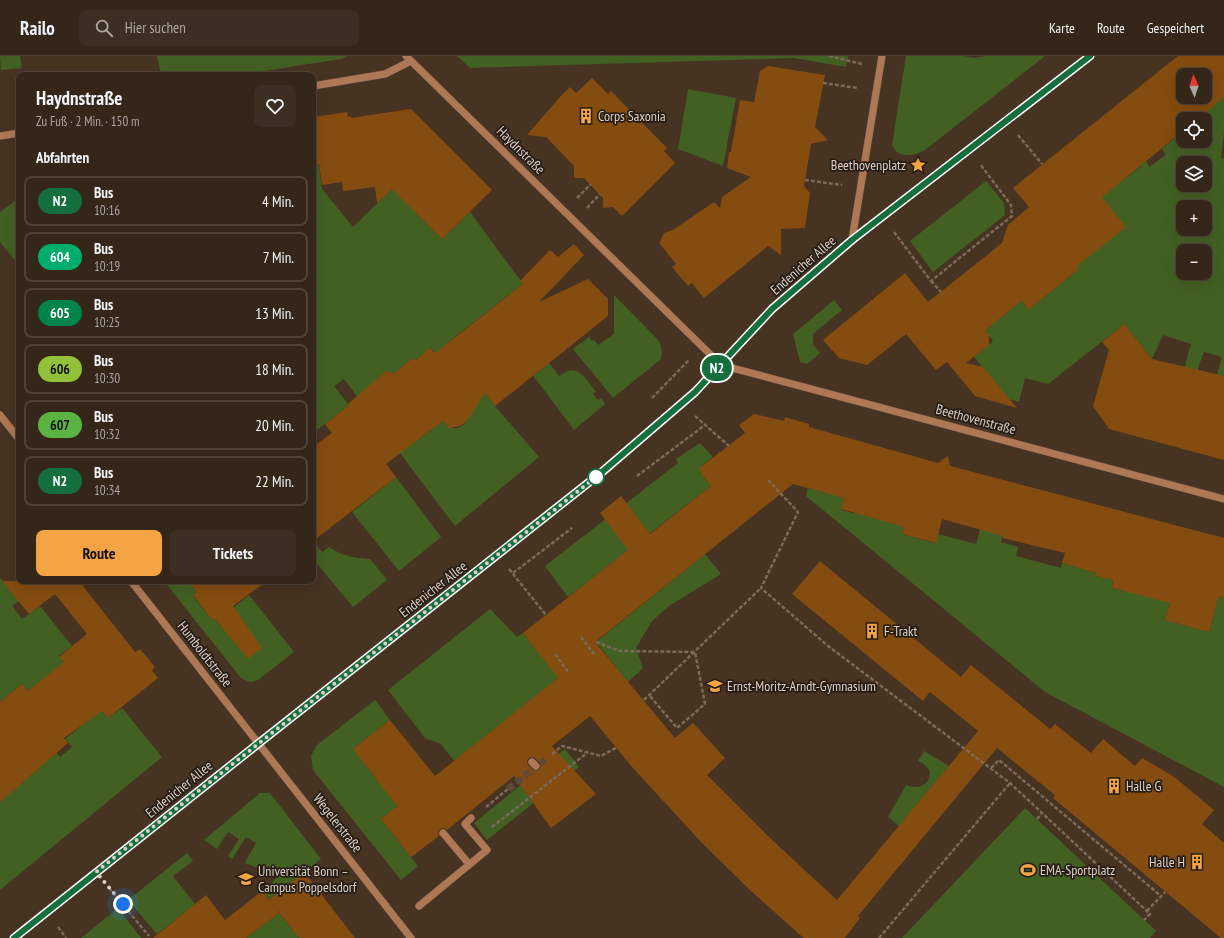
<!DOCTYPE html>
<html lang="de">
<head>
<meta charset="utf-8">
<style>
	:root { --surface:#35261a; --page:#3d2e23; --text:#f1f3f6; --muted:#aaa5a2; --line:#4f4339; --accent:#f4a443 }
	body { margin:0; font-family:"PT Sans Narrow",sans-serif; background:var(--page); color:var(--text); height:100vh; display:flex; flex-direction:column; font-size:15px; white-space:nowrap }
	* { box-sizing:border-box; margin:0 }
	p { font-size:13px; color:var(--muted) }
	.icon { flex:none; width:22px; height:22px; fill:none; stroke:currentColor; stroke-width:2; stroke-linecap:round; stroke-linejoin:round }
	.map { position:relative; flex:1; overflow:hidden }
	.panel { position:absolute; left:16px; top:16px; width:300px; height:512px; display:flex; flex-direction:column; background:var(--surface); border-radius:8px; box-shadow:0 4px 16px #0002,0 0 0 1px var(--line) }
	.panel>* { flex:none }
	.badge { padding:0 8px; border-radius:13px; font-size:14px; line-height:26px }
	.needle { width:26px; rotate:357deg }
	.fabs { position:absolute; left:1176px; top:12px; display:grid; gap:8px }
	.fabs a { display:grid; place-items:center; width:36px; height:36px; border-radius:8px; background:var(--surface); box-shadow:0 4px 16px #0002,0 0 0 1px var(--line); font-size:20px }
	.you { position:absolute; width:20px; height:20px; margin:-10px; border:3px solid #fff; border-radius:50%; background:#1a73e8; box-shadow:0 0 0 6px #1a73e833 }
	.map>.badge { position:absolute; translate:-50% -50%; box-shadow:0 0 0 2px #fff }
	h2 { padding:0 20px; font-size:15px; line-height:36px }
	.round { display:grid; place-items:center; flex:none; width:42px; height:42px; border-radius:8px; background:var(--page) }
	.summary { display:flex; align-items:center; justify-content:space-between; height:68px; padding:0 20px }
	h1 { font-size:19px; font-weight:700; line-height:30px }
	.button { display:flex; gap:8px; margin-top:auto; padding:8px 20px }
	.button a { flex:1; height:46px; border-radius:8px; background:var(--accent); color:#111; font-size:16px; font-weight:700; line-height:46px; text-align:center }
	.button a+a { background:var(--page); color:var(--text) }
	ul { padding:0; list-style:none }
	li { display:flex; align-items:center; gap:12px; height:50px; margin:0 8px 6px; padding:0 12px; border:2px solid var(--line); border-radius:8px }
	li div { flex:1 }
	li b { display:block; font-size:15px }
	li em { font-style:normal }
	li .badge { min-width:44px; font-weight:700; text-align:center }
	header { display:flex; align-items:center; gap:24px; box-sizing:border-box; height:56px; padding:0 20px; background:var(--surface); border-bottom:1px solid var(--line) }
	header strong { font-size:19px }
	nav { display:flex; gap:22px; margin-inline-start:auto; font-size:14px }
	.search { width:280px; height:36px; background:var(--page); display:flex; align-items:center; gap:10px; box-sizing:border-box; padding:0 14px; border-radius:8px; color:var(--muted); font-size:15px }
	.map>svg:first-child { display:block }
	.green { fill:#436023; fill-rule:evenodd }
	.building { fill:#854c0f; fill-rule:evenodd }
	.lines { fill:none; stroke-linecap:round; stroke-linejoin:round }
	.minor-tunnel { stroke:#5e4a3a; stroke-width:7; stroke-dasharray:7 3.5; stroke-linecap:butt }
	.minor-casing { stroke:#624f3f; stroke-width:8 }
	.path { stroke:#7b695a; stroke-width:2.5; stroke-dasharray:4 2; stroke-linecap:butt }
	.minor { stroke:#af7854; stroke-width:7 }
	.line-casing { stroke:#fff; stroke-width:9 }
	.line { stroke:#156f3d; stroke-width:6 }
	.walk { stroke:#ddcfc5; stroke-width:4; stroke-dasharray:0 7.2 }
	.stop-dot { fill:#fff; stroke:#156f3d; stroke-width:2 }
	.labels { text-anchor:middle; stroke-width:3.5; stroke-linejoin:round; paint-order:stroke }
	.poi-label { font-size:14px; fill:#ddcfc5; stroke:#261d15; text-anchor:start }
	.street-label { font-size:14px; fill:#ddcfc5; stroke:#261d15 }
</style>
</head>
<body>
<header>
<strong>Railo</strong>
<div class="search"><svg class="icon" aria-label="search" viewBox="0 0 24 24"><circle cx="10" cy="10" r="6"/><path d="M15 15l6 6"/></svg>Hier suchen</div>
<nav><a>Karte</a><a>Route</a><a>Gespeichert</a></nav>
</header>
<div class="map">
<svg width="1224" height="882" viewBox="0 0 1224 882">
	<rect width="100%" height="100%" fill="#473322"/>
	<!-- green -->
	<path class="green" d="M0,0H20L22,12L1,14Z
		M157,0H347L341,3L238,19H161Z
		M457,0H848L846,11L794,2L470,12Z
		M906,0H964L974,2L985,0H1045L925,94C914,100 898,103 892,89Z
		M688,33L736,42L723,110L678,93Z
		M1224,39V76L1221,102L1224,103V320L1217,319L1222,301L1204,296L1199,309L1192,338L1178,334L1191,288L1163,279L1152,303L1124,268L1048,328L1025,322L1019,346L1009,343L974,301L993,285L985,275L1022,244L1028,254L1079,213L1049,176L1099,137L1119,127L1141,110L1137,104L1143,98L1149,111L1166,99L1162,93L1176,81L1175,79L1183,72V85H1205V63H1184ZM1183,107H1205V129H1183ZM1183,151H1205V173H1183ZM1183,195H1205V217H1183Z
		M319,109L322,133L353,171L400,125L416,157L442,183L470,156L523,228L447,287L495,350L539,401L455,470L344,323L334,330L349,349L313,377V112ZM431,292L452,319L469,360C467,367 459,375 451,371C448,370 445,367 443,365L418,384L375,325L386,315L395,317L411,303L416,304Z
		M986,125L1004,147L1005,159L933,216L910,185Z
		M19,142V214L16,211L18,208L0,186V156Z
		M614,239L659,285C662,292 662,296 661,303L613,342L573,293L589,281L592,285L594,284L598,289L614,278Z
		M834,244L842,254L813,278V288L820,297L807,308L800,306L793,278Z
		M549,307L559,320C562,319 565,316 568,315C580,310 590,328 596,336L593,338L598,344L601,342L605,348L574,374L529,314L532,311L537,317Z
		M700,387L713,401L698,413L711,430L568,541L545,510L678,407L676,403Z
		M396,421L441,481L399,515L352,456Z
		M808,432L829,438L846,435L841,454L857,458L860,447L888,461L887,466L904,471L902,478L935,487L938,478L976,488L980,473H1005L1001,486L1018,491L1016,500L1061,512L1062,507L1096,517L1095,520L1113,524L1112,532L1127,536H1173L1165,564L1209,576L1219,540L1224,542V731L1045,636L806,440Z
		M313,485L322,496L329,491C342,500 355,502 370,503L387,524L353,551L313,503Z
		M705,498L721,518L669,550L652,565L636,592L643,612L628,626L596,586Z
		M0,522L19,545L12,550L22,563L40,550L72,590L59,600L64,607L28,635L22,628L6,641L0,671Z
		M164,525H188L197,536L193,540L213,565L215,563L222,572L233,552L249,539L294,596L258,624C251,627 248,626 241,622Z
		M490,553L517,581L523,577L559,622L454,705L441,688L425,682L388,634Z
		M375,644L390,664L353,693L390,740L400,748L381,763L418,810L401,824L313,714L311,700L317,689Z
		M122,652L162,701L0,834V737L22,727L38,713L53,693L60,701L72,691L65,683L101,654L108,662Z
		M565,693L579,711L487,784L474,767Z
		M924,695L949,710L899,770L888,761L906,729C927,738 941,714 918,705Z
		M260,737H270L273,741L321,803L269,844L262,835L279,820L245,807L256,787L246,781L232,803L228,800L239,783L228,776L217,793L204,784Z
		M1025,752L1156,875L1150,882H902Z
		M187,797L193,805L173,820L195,848L157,878L128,844Z
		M118,852L141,882H81Z
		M279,857L299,882H246Z"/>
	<!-- building -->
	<path class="building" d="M1178,0H1224V41L1198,63H1183V75L1102,141L1126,171L1077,210L1079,213L1028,254L1022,244L985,275L989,279V289L966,307L983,311L1017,352L975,340L947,306L936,314L906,278L867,309L839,302L823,284L905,217L928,246L986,200L1002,187L1008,169L1029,151L1013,132ZM1183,19H1205V41H1183Z
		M768,10L825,19L815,71L828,84L811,88L804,130L810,137L805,172L781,173V199L768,190L704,242L692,227L688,230L672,211L676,208L659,187L664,177L673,174L714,146L720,152L722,141L751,121L727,112L729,96H731L740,44L754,46L760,15Z
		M592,22L608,38L611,35L667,92L664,95L675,107L622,160L613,151L603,152V142L584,122H574V110L546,81L527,79L560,41L570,31L576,37Z
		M411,53L492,134L442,183L392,133L377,147L375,131L343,135L342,126L322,129L319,108L313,112V61L347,56L348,61L351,60V62Z
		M574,188L584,199L539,246L588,223L608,243V260L495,350L485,337L466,366L460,370L449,372L443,365L386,408L396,421L313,485V391L332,377L325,368L349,349L348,348L386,315L395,317L411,303L416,304L430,292L435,297L523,228L520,225L550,194L558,201Z
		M1124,268L1152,303L1224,320V404L1109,373L1093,350L1109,294L1102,286Z
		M754,358L784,365L785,361L809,368V371L938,407L948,400L950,410L1224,482V542L1219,540L1209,576L1165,564L1170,547L1112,532L1113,524L1095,520L1096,517L1062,507L1065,497L1003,482V480L942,463L936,487L902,478L904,471L841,453L844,442L793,428L595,586L675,682L693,667L725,702L707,719L771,783L837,844L978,675L930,636L923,645L792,538L820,505L961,621L971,609L1050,673L1055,668L1091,697L1103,683L1135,710L1142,702L1173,720L1214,754L1202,768L1224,787V882H1221L1053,742L1055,739L997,692L858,860L860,862L845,882H804L799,878L751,835L702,787L633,712L590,660L552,690L596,738L551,772L514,720L447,774L444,772L440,773L438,776L439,780L411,801L381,763L397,750L353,693L390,664L435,720L558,622L523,577L628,494L600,457L621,440L650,478L711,430L698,413L745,377L739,369ZM530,701H534L540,707L541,711L539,714L534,715L528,709L527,704Z
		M2,525H79L135,596L140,593L155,611L152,614L158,622L108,662L102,655L64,682L68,687L0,746V646L22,628L28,635L64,606L59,601L87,578L55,538L29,558Z
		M188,525H267L233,550L262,592L248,603L215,563L213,565L193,539L197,536Z
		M304,816L355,882H299L269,844Z
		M262,835L279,857L246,882H153L206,839L225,864Z"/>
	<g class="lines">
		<!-- minor-tunnel -->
		<path class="minor-tunnel" d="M508,733L545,704"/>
		<!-- minor casing -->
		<g class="minor-casing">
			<path id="minor" d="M406,0L721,309L1224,443
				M313,30L385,18L411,5
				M0,80L19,77
				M852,184L882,0
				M0,359L19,383
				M131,525L411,882
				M532,706L536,710
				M443,777L469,808
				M419,850L487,794L465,768L471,762
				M14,882L259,687L602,416L695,336L772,253L852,184L1090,0"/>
		</g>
		<!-- path -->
		<path class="path" d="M829,0L862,8
			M823,27L858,32
			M1018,79L1042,108
			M805,124L842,129
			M577,142L591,128
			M587,152L600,138
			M894,176L931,225L1012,160L1011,149L980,108
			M931,225L941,236
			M652,342L689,304
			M695,360L729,390
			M637,420L705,369
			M768,424L798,456L761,532L828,590L1010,727L1150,858L1144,864
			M509,513L546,559
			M513,517L572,472
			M581,581L594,598
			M596,586L620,595L695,596L705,648L677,672L649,639
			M555,598L568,616
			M644,644L761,532
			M552,698L562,690L601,700L616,692
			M991,712L999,704L1161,840
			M486,751L508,733
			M1037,763L1042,757
			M492,771L587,697
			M109,832L149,880
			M1147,855L1165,836
			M58,871L66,882
			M879,882L1010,727"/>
		<!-- minor -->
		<use href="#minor" class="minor"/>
	</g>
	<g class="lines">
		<!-- line casing -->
		<g class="line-casing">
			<path id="line" d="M14,882L259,687L602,416L695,336L772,253L852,184L1090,0"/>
		</g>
		<!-- line -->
		<use href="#line" class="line"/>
		<!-- walk -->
		<path class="walk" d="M123,848L96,816L596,421"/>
	</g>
	<!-- icons -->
	<defs>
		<g id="building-bare" transform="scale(1.2)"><path d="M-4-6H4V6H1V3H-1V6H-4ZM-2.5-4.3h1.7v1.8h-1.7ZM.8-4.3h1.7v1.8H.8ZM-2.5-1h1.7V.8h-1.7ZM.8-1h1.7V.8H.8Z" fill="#f4a443" stroke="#261d15" stroke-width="2.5" paint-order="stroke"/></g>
		<g id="sight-bare" transform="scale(1.2)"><path d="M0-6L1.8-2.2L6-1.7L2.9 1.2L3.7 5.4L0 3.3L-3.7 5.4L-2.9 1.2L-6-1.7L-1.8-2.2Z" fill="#f4a443" stroke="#261d15" stroke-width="2.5" paint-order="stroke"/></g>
		<g id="school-bare" transform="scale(1.2)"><path d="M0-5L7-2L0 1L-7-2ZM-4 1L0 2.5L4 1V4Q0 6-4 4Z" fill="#f4a443" stroke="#261d15" stroke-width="2.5" paint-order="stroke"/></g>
		<g id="stadium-bare" transform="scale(1.2)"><path d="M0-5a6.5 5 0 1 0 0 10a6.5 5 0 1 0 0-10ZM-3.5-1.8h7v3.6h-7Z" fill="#f4a443" stroke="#261d15" stroke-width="2.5" paint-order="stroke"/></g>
		<g id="university-bare" transform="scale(1.2)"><path d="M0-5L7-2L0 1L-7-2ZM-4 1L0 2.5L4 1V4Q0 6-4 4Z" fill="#f4a443" stroke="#261d15" stroke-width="2.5" paint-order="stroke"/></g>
	</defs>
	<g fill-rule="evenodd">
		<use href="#building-bare" x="586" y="60"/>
		<use href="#sight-bare" x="918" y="109"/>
		<use href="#building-bare" x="872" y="575"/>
		<use href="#school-bare" x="715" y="630"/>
		<use href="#building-bare" x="1114" y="730"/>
		<use href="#building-bare" x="1197" y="806"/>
		<use href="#stadium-bare" x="1028" y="814"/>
		<use href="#university-bare" x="246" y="823"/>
	</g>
	<!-- markers -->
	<circle class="stop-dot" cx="596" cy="421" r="8"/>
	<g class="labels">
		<!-- poi labels -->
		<g class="poi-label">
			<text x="598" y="65">Corps Saxonia</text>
			<text x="906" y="114" text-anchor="end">Beethovenplatz</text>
			<text x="884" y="580">F-Trakt</text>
			<text x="727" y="635">Ernst-Moritz-Arndt-Gymnasium</text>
			<text x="1126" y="735">Halle G</text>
			<text x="1185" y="811" text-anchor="end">Halle H</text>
			<text x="1040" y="819">EMA-Sportplatz</text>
			<text x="258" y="820">Universität Bonn –<tspan x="258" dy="16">Campus Poppelsdorf</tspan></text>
		</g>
		<!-- street labels -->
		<g class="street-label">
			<text transform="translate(521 94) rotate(45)" y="5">Haydnstraße</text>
			<text transform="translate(803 209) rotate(-41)" y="5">Endenicher Allee</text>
			<text transform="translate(976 363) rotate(15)" y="5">Beethovenstraße</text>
			<text transform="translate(433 533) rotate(-38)" y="5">Endenicher Allee</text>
			<text transform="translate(205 598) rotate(52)" y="5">Humboldtstraße</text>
			<text transform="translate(179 733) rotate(-39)" y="5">Endenicher Allee</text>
			<text transform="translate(338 767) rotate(52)" y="5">Wegelerstraße</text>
		</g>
	</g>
</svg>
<div class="fabs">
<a><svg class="needle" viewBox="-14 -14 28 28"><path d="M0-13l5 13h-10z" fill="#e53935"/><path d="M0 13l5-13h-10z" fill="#aaa5a2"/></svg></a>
<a><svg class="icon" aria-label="locate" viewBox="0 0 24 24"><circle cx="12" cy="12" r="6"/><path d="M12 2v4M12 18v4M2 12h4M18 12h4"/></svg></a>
<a><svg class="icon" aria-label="layers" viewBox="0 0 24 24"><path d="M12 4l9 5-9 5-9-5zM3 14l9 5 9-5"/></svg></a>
<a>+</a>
<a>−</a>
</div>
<div class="you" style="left:123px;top:848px"></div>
<b class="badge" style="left:717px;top:312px;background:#156f3d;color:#fff">N2</b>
<section class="panel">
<div class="summary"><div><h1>Haydnstraße</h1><p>Zu Fuß · 2 Min. · 150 m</p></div><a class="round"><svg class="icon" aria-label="heart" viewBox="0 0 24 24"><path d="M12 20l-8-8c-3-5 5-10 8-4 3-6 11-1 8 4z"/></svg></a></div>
<h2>Abfahrten</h2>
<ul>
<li><span class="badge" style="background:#156f3d;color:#fff">N2</span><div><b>Bus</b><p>10:16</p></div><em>4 Min.</em></li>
<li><span class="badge" style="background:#00ac6c;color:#fff">604</span><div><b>Bus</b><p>10:19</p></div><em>7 Min.</em></li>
<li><span class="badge" style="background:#00844a;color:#fff">605</span><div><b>Bus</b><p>10:25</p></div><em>13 Min.</em></li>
<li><span class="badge" style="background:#92c139;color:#111">606</span><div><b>Bus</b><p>10:30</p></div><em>18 Min.</em></li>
<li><span class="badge" style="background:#5bb343;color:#111">607</span><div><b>Bus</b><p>10:32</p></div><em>20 Min.</em></li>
<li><span class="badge" style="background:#156f3d;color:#fff">N2</span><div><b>Bus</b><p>10:34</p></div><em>22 Min.</em></li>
</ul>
<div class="button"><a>Route</a><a>Tickets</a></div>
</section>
</div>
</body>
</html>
